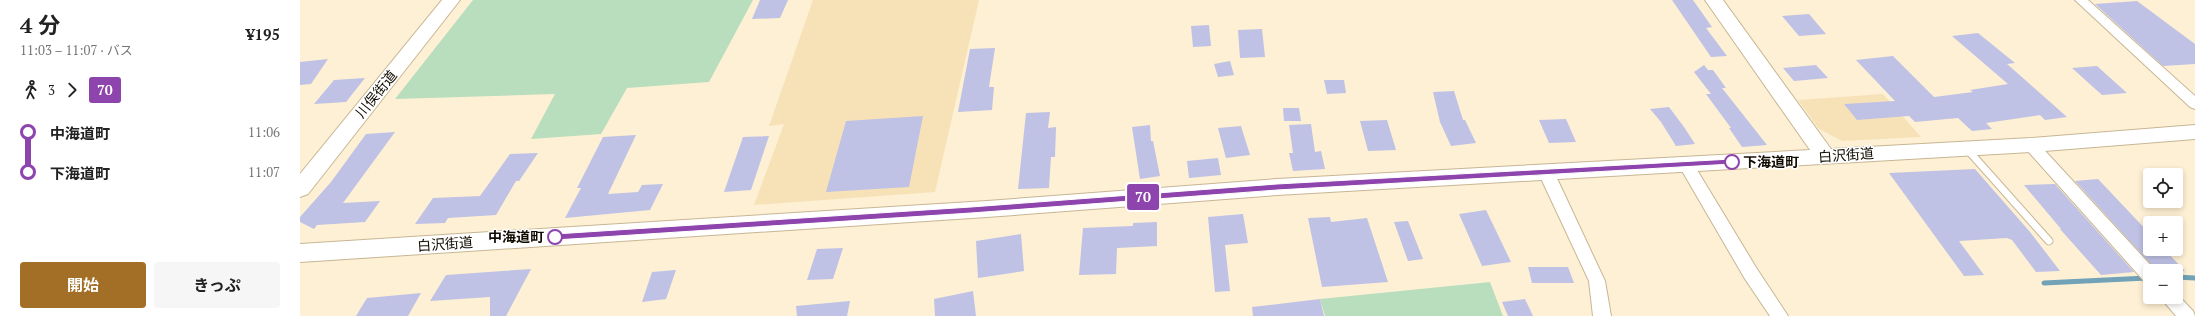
<!DOCTYPE html>
<html lang="ja">
<head>
<meta charset="utf-8">
<style>
	:root { --surface:#fff; --page:#f6f6f6; --text:#222; --muted:#767676; --accent:#a36f27 }
	body { margin:0; font-family:"PT Serif","Noto Sans JP",serif; background:var(--page); color:var(--text); height:100vh; display:flex; flex-direction:column; font-size:15px; white-space:nowrap }
	* { box-sizing:border-box; margin:0 }
	p { font-size:13px; color:var(--muted) }
	.icon { flex:none; width:22px; height:22px; fill:none; stroke:currentColor; stroke-width:2; stroke-linecap:round; stroke-linejoin:round }
	.map { position:relative; flex:1; overflow:hidden }
	.panel { display:flex; flex-direction:column; background:var(--surface); width:300px }
	.panel>* { flex:none }
	.badge { padding:0 8px; border-radius:3px; font-size:14px; line-height:26px }
	.fabs { position:absolute; left:1843px; top:168px; display:grid; gap:8px }
	.fabs a { display:grid; place-items:center; width:40px; height:40px; border-radius:4px; background:var(--surface); box-shadow:0 2px 6px #0003; font-size:20px }
	.map>.badge { position:absolute; translate:-50% -50%; box-shadow:0 0 0 2px #fff }
	.legs { display:flex; align-items:center; gap:6px; height:44px; padding:0 20px; font-size:13px }
	.legs p { margin-inline-start:auto }
	.head { display:flex; align-items:center; justify-content:space-between; height:68px; padding:0 20px }
	h1 { font-size:22px; font-weight:700; line-height:30px }
	.cta { display:flex; gap:8px; margin-top:auto; padding:8px 20px }
	.cta a { flex:1; height:46px; border-radius:4px; background:var(--accent); color:#fff; font-size:16px; font-weight:700; line-height:46px; text-align:center }
	.cta a+a { background:var(--page); color:var(--text) }
	ul { padding:0 20px; list-style:none }
	li { display:flex; align-items:center; gap:14px; height:40px; font-size:15px }
	li i { display:grid; place-items:center; width:6px; height:100%; margin:0 5px; background:currentColor }
	li i::after { content:''; width:10px; height:10px; margin:-5px; border:3px solid; border-radius:50%; background:var(--surface) }
	li p { margin-inline-start:auto }
	li:first-child i { background:linear-gradient(#0000 50%,currentColor 0) }
	li:last-child i { background:linear-gradient(currentColor 50%,#0000 0) }
	main { display:flex; flex:1; min-height:0 }
	.map>svg:first-child { display:block }
	.built { fill:#f7e2b8 }
	.green { fill:#b8debe }
	.lines { fill:none; stroke-linecap:round; stroke-linejoin:round }
	.stream { stroke:#71a2b8; stroke-width:5 }
	.building { fill:#bfc1e5 }
	.lane-casing { stroke:#c7b695; stroke-width:9 }
	.street-casing { stroke:#c7b695; stroke-width:2 }
	.secondary-casing { stroke:#c7b695; stroke-width:2 }
	.lane { stroke:#fff; stroke-width:7 }
	.street { fill:#fff; fill-rule:evenodd }
	.secondary { fill:#fff; fill-rule:evenodd }
	.line-1 { fill:#8e44ad; stroke:#fff }
	.stop-1-dot { fill:#fff; stroke:#8e44ad; stroke-width:2 }
	.labels { text-anchor:middle; stroke-width:3; stroke-linejoin:round; paint-order:stroke }
	.street-label { font-size:14px; fill:#110c02; stroke:#fff }
	.stop-label { font-size:14px; font-weight:bold; fill:#110c02; stroke:#fff; text-anchor:start }
</style>
</head>
<body>
<main>
<section class="panel">
<div class="head"><div><h1>4 分</h1><p>11:03 – 11:07 · バス</p></div><b>¥195</b></div>
<div class="legs"><svg class="icon" aria-label="walk" viewBox="0 0 24 24"><circle cx="13" cy="4" r="2"/><path d="M13 8l-2 6 4 7M11 14l-3 7M7 12l3-4h3l4 4"/></svg>3<svg class="icon" aria-label="forward" viewBox="0 0 24 24"><path d="M9 5l7 7-7 7"/></svg><b class="badge" style="background:#8e44ad;color:#fff">70</b></div>
<ul>
<li><i style="color:#8e44ad"></i><b>中海道町</b><p>11:06</p></li>
<li><i style="color:#8e44ad"></i><b>下海道町</b><p>11:07</p></li>
</ul>
<div class="cta"><a>開始</a><a>きっぷ</a></div>
</section>
<div class="map">
<svg width="1895" height="316" viewBox="0 0 1895 316">
	<rect width="100%" height="100%" fill="#fef0d4"/>
	<!-- built -->
	<path class="built" d="M513,0H679L635,192L454,205L484,124L469,126Z
		M1583,94L1621,137L1542,141L1519,129L1498,100Z"/>
	<!-- green -->
	<path class="green" d="M173,0H453L409,82L327,88L301,134L231,139L255,94L95,99Z
		M1190,282L1203,316H1025L1020,299Z"/>
	<g class="lines">
		<!-- stream -->
		<path class="stream" d="M1876,277L1895,278
			M1744,283L1847,278"/>
	</g>
	<!-- building -->
	<path class="building" d="M460,0H488L480,18L452,19Z
		M1372,0H1393L1412,27L1406,28L1427,56L1411,57Z
		M1837,1L1895,44V64L1863,66L1795,4Z
		M1509,14L1526,34L1499,36L1482,16Z
		M909,25L911,46L893,47L891,26Z
		M962,29L965,57L940,58L938,30Z
		M1678,33L1715,63L1707,64L1767,117L1745,120L1740,115L1686,123L1692,129L1672,131L1658,118L1615,122L1609,116L1557,120L1544,104L1595,101L1556,60L1593,56L1634,97L1673,92L1670,90L1708,84L1652,36Z
		M695,48L689,87H694L692,110L658,112L670,49Z
		M28,59L11,84L0,85V62Z
		M930,61L934,75L918,77L914,64Z
		M1404,65L1408,70H1413L1426,88H1422L1467,145L1442,147L1429,128H1431L1406,94H1411L1394,72Z
		M1516,65L1528,78L1494,81L1483,68Z
		M1797,66L1827,93L1802,95L1772,68Z
		M65,78L46,102L14,104L34,80Z
		M1024,80H1044L1046,93L1027,94Z
		M1154,91L1163,120H1165L1176,143L1151,146L1140,122L1133,92Z
		M1369,107L1384,127L1395,144L1376,146L1361,122L1350,109Z
		M983,108H999L1001,121H984Z
		M750,112L748,128L756,127L755,157H751L749,188L718,189L726,113Z
		M623,116L609,187L526,192L546,121Z
		M1266,119L1276,142L1249,143L1239,120Z
		M1087,120L1096,150L1068,151L1060,121Z
		M1011,124L1015,152L1021,151L1025,169L993,171L989,153H993L989,125Z
		M850,125L851,141H853L860,176L840,179L832,127Z
		M941,126L950,155L926,158L918,128Z
		M95,132L43,203L80,201L65,222L17,225L14,229L0,222V217L31,182L66,134Z
		M336,135L308,194L338,192L342,185L363,184L350,210L265,218L281,188H277L303,137Z
		M469,136L451,190L424,192L443,137Z
		M238,153L219,181H216L196,215L148,218L145,223L115,224L133,198L180,196L210,154Z
		M918,158L921,175L889,178L887,161Z
		M1675,169L1730,232L1760,271L1736,272L1712,240L1707,238L1659,241L1684,275L1664,276L1589,173Z
		M1798,179L1850,234V249H1864L1885,271H1857L1775,181Z
		M1755,184L1834,272L1801,275L1760,229H1761L1724,185Z
		M1186,210L1211,262L1182,266L1159,214Z
		M943,214L948,243L925,245L930,291L915,292L908,217Z
		M1030,217L1031,222L1067,218L1088,282L1022,287L1008,218Z
		M1108,221L1123,259L1108,261L1094,222Z
		M857,222V246L817,248L816,274L779,275L783,228L833,226V223Z
		M721,234L724,271L678,278L676,241Z
		M543,248L533,279L507,280L517,249Z
		M1228,267H1268L1274,283H1232Z
		M231,269L206,316H190V297L130,301L146,275Z
		M376,270L366,299L342,302L352,272Z
		M673,291L676,316H635L634,299Z
		M121,293L108,316H56L67,298Z
		M1020,299L1024,316H953L952,307Z
		M1225,299L1233,316H1208L1202,302Z
		M550,301L547,316H497L496,306Z"/>
	<g class="lines">
		<!-- lane casing -->
		<g class="lane-casing">
			<path id="lane" d="M1667,149L1749,241"/>
		</g>
		<!-- street casing -->
		<g class="street-casing">
			<path id="street" d="M1775,0H1788L1895,96V109L1890,107Z
				M1731,140L1736,141L1856,271H1850V282L1844,281L1726,149L1724,145L1726,141Z
				M1386,159L1391,160L1457,269L1488,316H1470L1445,279L1378,164L1381,160Z
				M1246,167L1251,168L1254,172L1305,281L1311,316H1293L1289,281L1238,172L1241,168Z
				M1876,293L1893,311L1895,316H1876L1860,297H1876Z"/>
		</g>
		<!-- secondary casing -->
		<g class="secondary-casing">
			<path id="secondary" d="M142,0H160L8,194L0,197V174Z
				M1405,0H1423L1531,149L1731,138L1895,125V139L1731,152L977,195L687,217L0,262V244L687,201L977,179L1510,150Z"/>
		</g>
		<!-- lane -->
		<use href="#lane" class="lane"/>
		<!-- street -->
		<use href="#street" class="street"/>
		<!-- secondary -->
		<use href="#secondary" class="secondary"/>
	</g>
	<!-- line-1 -->
	<path class="line-1" d="M1432,159L1436,162L1432,164L977,190L671,213L255,240L251,237L255,234L671,207L977,184Z"/>
	<!-- markers -->
	<g class="stop-1-dot">
		<circle cx="1432" cy="162" r="7"/>
		<circle cx="255" cy="237" r="7"/>
	</g>
	<g class="labels">
		<!-- street labels -->
		<g class="street-label">
			<text transform="translate(76 94) rotate(-51)" y="5">川俣街道</text>
			<text transform="translate(1546 155) rotate(-4)" y="5">白沢街道</text>
			<text transform="translate(145 244) rotate(-4)" y="5">白沢街道</text>
		</g>
		<!-- stop labels -->
		<g class="stop-label">
			<text x="1443" y="167">下海道町</text>
			<text x="244" y="242" text-anchor="end">中海道町</text>
		</g>
	</g>
</svg>
<div class="fabs">
<a><svg class="icon" aria-label="locate" viewBox="0 0 24 24"><circle cx="12" cy="12" r="6"/><path d="M12 2v4M12 18v4M2 12h4M18 12h4"/></svg></a>
<a>+</a>
<a>−</a>
</div>
<b class="badge" style="left:843px;top:197px;background:#8e44ad;color:#fff">70</b>
</div>
</main>
</body>
</html>
